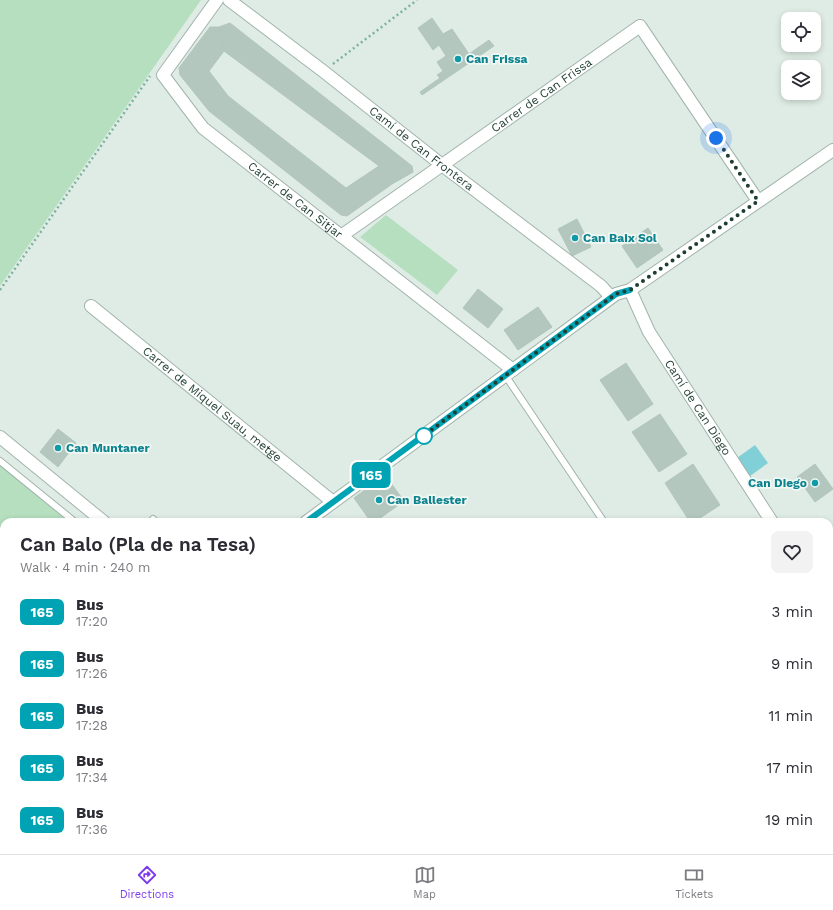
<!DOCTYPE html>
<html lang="en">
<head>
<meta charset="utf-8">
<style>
	:root { --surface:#fff; --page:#f2f2f3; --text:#2b2b33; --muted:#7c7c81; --line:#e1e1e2; --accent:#7c3aed }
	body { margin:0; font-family:"Work Sans",sans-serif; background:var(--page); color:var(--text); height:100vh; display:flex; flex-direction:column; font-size:15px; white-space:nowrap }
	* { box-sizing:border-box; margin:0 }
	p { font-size:13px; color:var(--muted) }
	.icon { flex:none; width:22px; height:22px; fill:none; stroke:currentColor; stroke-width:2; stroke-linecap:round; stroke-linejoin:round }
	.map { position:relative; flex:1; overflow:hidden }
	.panel { position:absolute; left:0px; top:518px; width:833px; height:336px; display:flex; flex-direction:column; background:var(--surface); border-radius:12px 12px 0 0; box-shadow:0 2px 6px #0003 }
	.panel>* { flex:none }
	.badge { padding:0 8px; border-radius:6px; font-size:14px; line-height:26px }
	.buttons { position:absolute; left:781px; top:12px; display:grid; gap:8px }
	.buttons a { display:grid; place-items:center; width:40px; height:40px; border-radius:8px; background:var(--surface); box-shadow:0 2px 6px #0003; font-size:20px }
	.you { position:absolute; width:20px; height:20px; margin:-10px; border:3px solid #fff; border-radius:50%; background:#1a73e8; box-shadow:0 0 0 6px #1a73e833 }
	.map>.badge { position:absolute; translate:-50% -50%; box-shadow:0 0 0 2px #fff }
	.round { display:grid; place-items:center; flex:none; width:42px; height:42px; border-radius:8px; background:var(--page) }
	.summary { display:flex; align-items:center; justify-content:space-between; height:68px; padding:0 20px }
	h1 { font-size:19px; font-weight:600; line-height:30px }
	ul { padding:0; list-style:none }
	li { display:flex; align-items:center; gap:12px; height:52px; padding:0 20px }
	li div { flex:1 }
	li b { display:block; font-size:15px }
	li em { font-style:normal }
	li .badge { min-width:44px; font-weight:700; text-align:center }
	.tab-bar { display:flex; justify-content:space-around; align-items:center; height:56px; border-top:1px solid var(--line); background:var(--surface); font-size:11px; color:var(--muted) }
	.tab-bar a { display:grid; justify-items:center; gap:2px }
	.tab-bar .current { color:var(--accent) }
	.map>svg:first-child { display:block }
	.built { fill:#cddcd4 }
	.green { fill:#b5dfbe }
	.water { fill:#81cfd7 }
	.building { fill:#b4c7be; stroke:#b1c6bc }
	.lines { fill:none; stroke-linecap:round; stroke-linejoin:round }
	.service-casing { stroke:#a1b4ac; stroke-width:8 }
	.minor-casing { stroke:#a1b4ac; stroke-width:14 }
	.tertiary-casing { stroke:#a1b4ac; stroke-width:14 }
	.path { stroke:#7cb39e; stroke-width:2.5; stroke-dasharray:2 3; stroke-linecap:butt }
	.service { stroke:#fff; stroke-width:6 }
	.minor { stroke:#fff; stroke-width:12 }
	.tertiary { stroke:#fff; stroke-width:12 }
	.line-casing { stroke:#fff; stroke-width:9 }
	.line { stroke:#00a3b4; stroke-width:6 }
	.walk { stroke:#1e3d33; stroke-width:4; stroke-dasharray:0 7.2 }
	.culture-dot { fill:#0f9aa8; stroke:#f0f8f3; stroke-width:1.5 }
	.stop-dot { fill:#fff; stroke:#00a3b4; stroke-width:2 }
	.labels { text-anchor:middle; stroke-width:3.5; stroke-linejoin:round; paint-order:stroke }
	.culture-label { font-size:12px; font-weight:bold; fill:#0d838f; stroke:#f0f8f3; text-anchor:start }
	.street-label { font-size:12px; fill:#1e3d33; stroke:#f0f8f3 }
</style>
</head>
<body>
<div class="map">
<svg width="833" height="854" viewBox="0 0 833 854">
	<rect width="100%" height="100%" fill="#dfece5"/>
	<!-- built -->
	<path class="built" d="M4,763V850H130L132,854H0V766Z"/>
	<!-- green -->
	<path class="green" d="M0,0H201L0,286Z
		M386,215L458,270L437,295L360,237Z
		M0,462L74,522H4V718L0,721Z"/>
	<!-- water -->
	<path class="water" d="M755,445L768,463L750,476L737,458Z"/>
	<!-- building -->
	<path class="building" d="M432,18L443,34L452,29L469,54L489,40L494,46L422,95L420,92L440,78L437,75L443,71L437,62L446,56L439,45L433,50L418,28Z
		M230,23L412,166L413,172L392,184L379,166L224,51L219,27Z
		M210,27H219L224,51L209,71L228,96L346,188L379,166L392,184L347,216L341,215L209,111L180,75L179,68Z
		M577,219L591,247L572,256L558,229Z
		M648,228L663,250L637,268L622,246Z
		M478,289L503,309L488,328L463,308Z
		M538,307L552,327L518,350L504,330Z
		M626,363L653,404L628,421L600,380Z
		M660,414L687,454L659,472L632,432Z
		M58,429L76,443L58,467L40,452Z
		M693,464L720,505L694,522H690L665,483Z
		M815,464L833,489L815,502L797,477Z
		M385,475L404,501L375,522H371L354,498Z
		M0,793L4,799V824L0,818Z
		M21,850H38L41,854H24Z
		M71,850H92L95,854H65Z"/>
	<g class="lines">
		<!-- service casing -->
		<g class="service-casing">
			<path id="service" d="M505,375L604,522
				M0,461L75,522
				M153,519L156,522
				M0,721L4,718"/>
		</g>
		<!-- minor casing -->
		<g class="minor-casing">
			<g id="minor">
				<path id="s1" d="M217,0L163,75L203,128L513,370"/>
				<path id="s2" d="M341,236L640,26L758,201"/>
				<path id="s3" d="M630,290L649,332L772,522"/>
				<path id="s4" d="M91,306L333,502"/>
				<path d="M0,437L104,522"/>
				<path d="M306,522L616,294L630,290L833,150"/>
				<path d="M829,609L833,615"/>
				<path d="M0,748L4,745"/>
			</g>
		</g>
		<!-- tertiary casing -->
		<g class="tertiary-casing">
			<g id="tertiary">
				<path id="s5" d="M229,0L323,71L442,165L601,286L611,297"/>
			</g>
		</g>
		<!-- path -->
		<path class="path" d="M333,64L417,0
			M0,290L150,76
			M231,850L234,854"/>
		<!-- service -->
		<use href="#service" class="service"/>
		<!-- minor -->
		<use href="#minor" class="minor"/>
		<!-- tertiary -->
		<use href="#tertiary" class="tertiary"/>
	</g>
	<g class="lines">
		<!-- line casing -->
		<g class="line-casing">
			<path id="line" d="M306,522L616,294L630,290"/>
		</g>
		<!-- line -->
		<use href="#line" class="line"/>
		<!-- walk -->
		<path class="walk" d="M424,436L419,439L616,294L630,290L758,201L716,138"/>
	</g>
	<!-- markers -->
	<g class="culture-dot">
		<circle cx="458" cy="59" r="4"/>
		<circle cx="575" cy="238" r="4"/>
		<circle cx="58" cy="448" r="4"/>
		<circle cx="815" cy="483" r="4"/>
		<circle cx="379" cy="500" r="4"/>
	</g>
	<circle class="stop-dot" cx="424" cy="436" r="8"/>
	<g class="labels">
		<!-- culture labels -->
		<g class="culture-label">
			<text x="466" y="63">Can Frissa</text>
			<text x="583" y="242">Can Baix Sol</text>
			<text x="66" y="452">Can Muntaner</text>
			<text x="807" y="487" text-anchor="end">Can Diego</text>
			<text x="387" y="504">Can Ballester</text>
		</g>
		<!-- street labels -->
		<g class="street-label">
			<text dy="4" stroke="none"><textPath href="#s2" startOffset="245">Carrer de Can Frissa</textPath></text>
			<text dy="4" stroke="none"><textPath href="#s5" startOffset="243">Camí de Can Frontera</textPath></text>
			<text dy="4" stroke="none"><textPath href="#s1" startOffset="276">Carrer de Can Sitjar</textPath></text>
			<text dy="4" stroke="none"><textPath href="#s4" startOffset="156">Carrer de Miquel Suau, metge</textPath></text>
			<text dy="4" stroke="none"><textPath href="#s3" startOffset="136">Camí de Can Diego</textPath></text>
		</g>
	</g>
</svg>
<div class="buttons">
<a><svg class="icon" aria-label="locate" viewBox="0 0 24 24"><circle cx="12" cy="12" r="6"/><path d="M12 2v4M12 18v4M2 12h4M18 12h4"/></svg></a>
<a><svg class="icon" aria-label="layers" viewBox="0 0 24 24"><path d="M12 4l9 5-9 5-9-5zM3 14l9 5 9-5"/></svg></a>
</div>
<div class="you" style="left:716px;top:138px"></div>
<b class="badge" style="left:371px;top:475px;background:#00a3b4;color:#fff">165</b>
<section class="panel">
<div class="summary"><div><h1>Can Balo (Pla de na Tesa)</h1><p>Walk · 4 min · 240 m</p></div><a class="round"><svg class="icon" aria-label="heart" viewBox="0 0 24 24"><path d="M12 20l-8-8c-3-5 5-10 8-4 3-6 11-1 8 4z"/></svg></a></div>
<ul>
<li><span class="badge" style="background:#00a3b4;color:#fff">165</span><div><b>Bus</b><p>17:20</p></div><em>3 min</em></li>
<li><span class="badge" style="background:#00a3b4;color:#fff">165</span><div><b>Bus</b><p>17:26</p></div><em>9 min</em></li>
<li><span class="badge" style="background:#00a3b4;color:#fff">165</span><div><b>Bus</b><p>17:28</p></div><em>11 min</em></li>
<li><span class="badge" style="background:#00a3b4;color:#fff">165</span><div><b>Bus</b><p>17:34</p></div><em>17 min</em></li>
<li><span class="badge" style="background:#00a3b4;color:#fff">165</span><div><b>Bus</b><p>17:36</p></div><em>19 min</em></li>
</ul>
</section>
</div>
<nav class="tab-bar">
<a class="current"><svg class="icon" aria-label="directions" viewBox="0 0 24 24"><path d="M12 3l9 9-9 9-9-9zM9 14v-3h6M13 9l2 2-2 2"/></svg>Directions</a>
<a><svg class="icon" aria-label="map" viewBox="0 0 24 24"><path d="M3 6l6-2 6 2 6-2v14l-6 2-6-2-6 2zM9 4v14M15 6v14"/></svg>Map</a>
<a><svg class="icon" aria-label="tickets" viewBox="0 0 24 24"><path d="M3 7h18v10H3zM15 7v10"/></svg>Tickets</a>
</nav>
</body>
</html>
